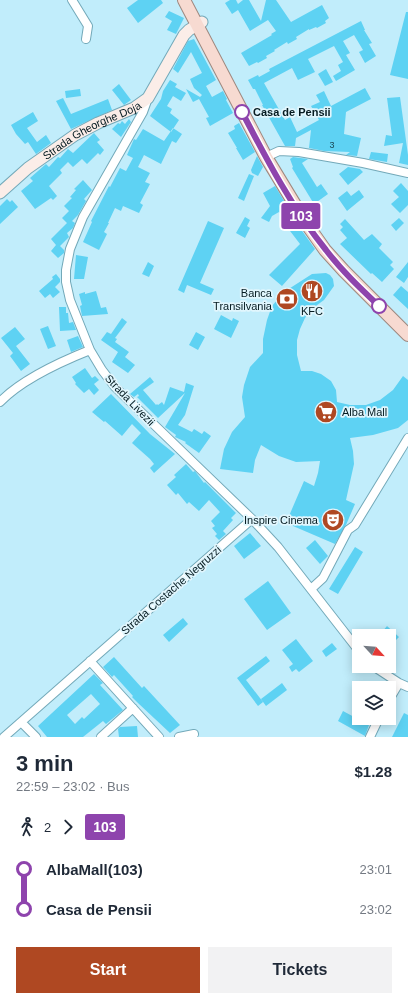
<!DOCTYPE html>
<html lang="en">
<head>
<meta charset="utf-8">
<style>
	:root { --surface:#fff; --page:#f2f2f3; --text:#1f2937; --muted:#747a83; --accent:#af4822 }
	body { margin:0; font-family:Arial,sans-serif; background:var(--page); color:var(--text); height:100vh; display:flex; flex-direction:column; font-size:15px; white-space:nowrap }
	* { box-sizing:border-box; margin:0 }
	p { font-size:13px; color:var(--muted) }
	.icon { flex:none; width:22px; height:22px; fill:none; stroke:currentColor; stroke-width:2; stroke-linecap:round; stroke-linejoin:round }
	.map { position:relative; height:737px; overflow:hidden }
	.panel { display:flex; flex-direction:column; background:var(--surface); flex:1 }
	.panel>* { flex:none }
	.badge { padding:0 8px; border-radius:3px; font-size:14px; line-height:26px }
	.needle { width:26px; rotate:116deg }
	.fabs { position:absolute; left:352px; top:629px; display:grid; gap:8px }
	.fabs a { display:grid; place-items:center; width:44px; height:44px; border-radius:0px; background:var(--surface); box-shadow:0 2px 10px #0003; font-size:20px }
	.map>.badge { position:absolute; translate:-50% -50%; box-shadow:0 0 0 2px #fff }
	.legs { display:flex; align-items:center; gap:6px; height:44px; padding:0 16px; font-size:13px }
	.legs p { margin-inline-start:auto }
	.summary { display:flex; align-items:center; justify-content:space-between; height:68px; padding:0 16px }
	h1 { font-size:22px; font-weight:700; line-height:30px }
	.primary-button { display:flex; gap:8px; margin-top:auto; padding:8px 16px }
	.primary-button a { flex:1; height:46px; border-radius:0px; background:var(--accent); color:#fff; font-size:16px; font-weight:700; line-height:46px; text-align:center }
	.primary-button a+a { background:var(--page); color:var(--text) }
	ul { padding:0 16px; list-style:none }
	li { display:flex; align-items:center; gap:14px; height:40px; font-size:15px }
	li i { display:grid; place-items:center; width:6px; height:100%; margin:0 5px; background:currentColor }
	li i::after { content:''; width:10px; height:10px; margin:-5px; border:3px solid; border-radius:50%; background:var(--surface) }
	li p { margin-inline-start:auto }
	li:first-child i { background:linear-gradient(#0000 50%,currentColor 0) }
	li:last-child i { background:linear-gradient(currentColor 50%,#0000 0) }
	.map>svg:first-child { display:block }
	.building { fill:#5ed2f3; fill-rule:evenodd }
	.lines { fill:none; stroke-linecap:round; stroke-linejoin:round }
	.street-casing { stroke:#73a9b9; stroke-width:10 }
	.secondary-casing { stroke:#73a9b9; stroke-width:13 }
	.primary-casing { stroke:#9e887f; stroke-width:14 }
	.street { stroke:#fff; stroke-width:8 }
	.secondary { stroke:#fbede8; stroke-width:11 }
	.primary { stroke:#f7dad1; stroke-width:12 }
	.line-1-casing { stroke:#fff; stroke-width:9 }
	.line-1 { stroke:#8e44ad; stroke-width:6 }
	.stop-1-dot { fill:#fff; stroke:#8e44ad; stroke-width:2 }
	.labels { text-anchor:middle; stroke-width:3.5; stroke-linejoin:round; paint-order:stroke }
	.number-label { font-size:9px; fill:#1b4956 }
	.stop-label { font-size:11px; font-weight:bold; fill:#051b21; stroke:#e1f6fd; text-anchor:start }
	.street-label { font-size:11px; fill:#051b21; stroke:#e1f6fd }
	.poi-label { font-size:11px; fill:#051b21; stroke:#e1f6fd; text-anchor:end }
</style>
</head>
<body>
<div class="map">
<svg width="408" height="737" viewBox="0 0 408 737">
	<rect width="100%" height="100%" fill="#c1edfb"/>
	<!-- building -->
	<path class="building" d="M138,0H161L163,3L138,23L127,8Z
		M230,0H236L238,4L243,0H249L261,21L266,0H276L291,22L322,5L329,18L325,21L326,23L317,28L316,27L309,30V29L296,37L297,39L288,44L287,42L274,50L275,51L266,56L267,58L258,63L257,62L249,66L241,53L272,35L271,34L276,31L268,20L250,31L238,10L232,14L225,3Z
		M169,11L184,18L176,34L167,30L172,21L165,17Z
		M406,12H408V79L390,75Z
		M361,21L365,30H364L372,43L369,44L376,56L365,63L359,52L363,50L354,35L343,41L350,53L346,55L355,70L336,81L333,76L341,71L338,65L343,62L334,46L308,59L315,72L298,80L292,68L264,83L285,120L290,117L297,132L319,120L311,106L320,102L316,95L324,91L331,106L365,88L371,99L346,112L344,134L361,138L357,156L346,155L350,152L324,151L309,148L311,130L296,138L295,146H285L262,105H263L255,89H253L248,80L258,75L259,77L270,71L269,69Z
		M194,39L216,80L206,86L212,97L223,91L227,99L226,100L233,113L210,126L206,118L209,117L199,99L193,102L186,89L200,97L202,95L194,88L190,79L202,73L191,52L178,73L173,69L188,41Z
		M326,69L333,82L325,86L318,74Z
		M170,80L177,84L175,87L186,93L181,101L173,96L167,106L172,109L170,113L179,120L171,132L150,116L161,99L163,91Z
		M119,84L131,100L124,105L112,90Z
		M80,89L81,96L66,98L65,91Z
		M400,97L408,155V165L399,163L403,143L384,146L386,135L392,136L387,98Z
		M63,98L71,114L108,99L112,110L71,129L56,101Z
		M33,112L38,121L27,128L37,142L46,135L51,143L36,154L28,142L25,144L16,134L11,125Z
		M129,119L131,122L121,137L112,129L118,123L120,124L122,121L125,124Z
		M239,123L255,152L243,160L236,148H237L228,133L235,129L234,126Z
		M173,128L182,134L176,143L172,141L161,164L144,155L138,167L150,173L145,182L150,184L140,203L143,205L139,213L123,206L121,211L115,208L108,223H109L104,232L107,234L99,250L83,242L92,222L91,221L109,186L110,187L120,168L126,171L133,158L127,155L134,139L136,140L143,129L164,141Z
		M94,133L100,140L97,142L104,150L100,155L98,153L87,164L82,159L73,167L68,162L60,170L62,173L49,186L57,196L53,200L51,198L35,209L21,191L33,181L30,178L46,164L49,167L58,157L60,158L68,149L73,153Z
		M371,152L388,154L387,162L369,159Z
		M257,156L263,167L258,176L252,173L251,170Z
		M293,157L308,159L302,163L317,187L321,184L328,194L314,204L292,168L293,167L290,159Z
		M348,167L360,169L363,172L348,185L339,174Z
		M249,174L254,176L244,201L238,198Z
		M83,180L92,190L84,199L86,201L78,215L72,221L75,223L73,228L67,233L69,237L60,246L64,250V253L58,258L51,251L56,245L51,239L67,223L62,218L69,211L64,206L72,198L70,197L76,190L74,189Z
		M401,183L408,191V205L400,213L391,204L399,197L393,191Z
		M275,186L289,209L282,215L279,212L272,216L269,222L261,218L270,206L263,193Z
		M359,190L364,197L347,211L338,198L347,191L351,196Z
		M7,199L10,202L12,200L18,207L0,224V206Z
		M245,217L250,220L247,226L250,228L245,238L236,233Z
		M399,218L404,223L396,231L391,225Z
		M345,219L364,240L372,234L382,244L379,248L393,262L390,265L394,269L382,282L372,273L371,274L340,244L347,238L340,230L343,227L340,224Z
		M208,221L224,228L200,283L214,289L211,295L187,285L184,293L178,290Z
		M295,221L315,249L282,286L269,275L300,244L287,227Z
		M76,255L88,257L84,279H74Z
		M148,262L154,266L149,277L142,274Z
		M408,262V277L404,283L396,277Z
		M326,273L330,275L333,279L334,286L324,300L313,308L305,318L300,329L297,340V355L301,371H312L321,374L331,381L336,390L337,402L350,405H366L380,400L393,390L403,376L408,380V420L398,428L373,435L350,438L353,451L354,464L346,500L355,504L346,525L335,544L286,523L304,481L314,486L318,473L320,461L296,462L279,456L261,445L255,460L253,473L220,469L224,449L232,432L245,417L242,397L244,385L250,367L263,353V339L267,320L272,306L284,292L312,274Z
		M56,274L60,279V282L55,287L60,292L53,298L50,294L45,298L39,291L53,279L52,277Z
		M401,286L408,292V309L393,295Z
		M96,291L101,308L106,307L108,314L82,316L80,306L82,305L79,294L85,292V294Z
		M59,307H66V313H68L69,323L73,322L76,330L60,331Z
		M221,315L232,321L233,318L239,321L231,338L214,329Z
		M122,318L127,322L115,338L117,339L115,342L129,352L125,357L135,365L128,373L112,362L118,352L101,340L107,332L111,334Z
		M48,326L56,346L48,349L40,329Z
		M15,327L25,339L16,346L30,364L21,371L10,356L13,353L1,338Z
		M196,332L205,337L198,350L189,345Z
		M78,336L83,347L71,352L67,340Z
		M85,368L92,378L95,376L99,380L94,384L99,390L94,395L89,389L84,393L75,384L76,383L72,377Z
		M150,377L154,382L143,390L156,405L157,404L158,405L162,402L164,405L170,387L184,392L186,383L194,386L185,415L178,425L192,432L194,429L202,434L204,431L211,436L199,453L185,443L186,442L175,437L176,435L165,427L185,393L158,418L137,397L139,396L138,394L134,397L130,394Z
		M111,394L150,434L175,454L154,473L150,468L154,464L150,459L132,443L141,433L132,424L122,436L105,421L104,422L92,412Z
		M186,464L193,472L195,471L204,483L205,482L236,513L231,518L233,520L223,531L226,534L219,540L215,536L217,534L212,528L215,526L211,521L220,512L209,500L199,511L189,502L187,504L178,493L176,495L167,485L176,477L174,475Z
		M250,533L261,546L244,559L234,546Z
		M315,540L328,556L320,564L306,548Z
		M355,547L363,552L338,594L329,589Z
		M268,581L291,613L267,630L244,599Z
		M183,618L188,624L169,642L163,635Z
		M387,626L399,637L393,643L389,639V636H386L382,632Z
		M296,639L313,661L299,672L296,669L292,672L289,667L293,664L282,650Z
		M332,643L337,649L326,657L322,651Z
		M266,656L270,661L246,680L263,702L258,706L237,678Z
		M114,657L142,688L144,686L180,725L170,733L139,704L132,697L133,696L114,675L112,677L103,667Z
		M94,674L103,683L100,685L123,710L106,724L103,721L83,737H47L38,726ZM91,694L100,704L84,719L82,717L75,724L67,715Z
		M282,683L287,690L266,706L261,699Z
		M343,711L369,725L365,736L338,721Z
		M404,713L408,715V737H392Z
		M137,726L138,737H119L118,729L120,727Z"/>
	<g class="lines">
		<!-- street casing -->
		<g class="street-casing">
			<path id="street" d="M72,0L88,26L86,39
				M148,98L143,112L83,217L70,249L66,270V282L70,300L90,350L102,370L115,387L252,519L278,547L359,651
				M266,157L279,151L299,152L363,163L408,173
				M0,402C22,379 60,362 90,350
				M311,589L323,578L348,530L355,525L408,438
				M90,661L159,737
				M373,666L399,683L408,687
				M389,700L399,683
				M21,722L36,737
				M4,737L252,519
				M101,737L133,708
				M179,737L194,734
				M370,737L379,718"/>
		</g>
		<!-- secondary casing -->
		<g class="secondary-casing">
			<g id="secondary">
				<path id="s1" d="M0,193L28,168L75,135L98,123L134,108L148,98L184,35L189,30L202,22"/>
			</g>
		</g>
		<!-- primary casing -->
		<g class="primary-casing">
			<path id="primary" d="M184,0L266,157L306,223L325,250L344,271L408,335"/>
		</g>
		<!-- street -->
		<use href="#street" class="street"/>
		<!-- secondary -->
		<use href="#secondary" class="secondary"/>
		<!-- primary -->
		<use href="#primary" class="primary"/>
	</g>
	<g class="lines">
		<!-- line-1 casing -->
		<g class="line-1-casing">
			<path id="line-1" d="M242,112C267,160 292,208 326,250C342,271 360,288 379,306"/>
		</g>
		<!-- line-1 -->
		<use href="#line-1" class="line-1"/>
	</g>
	<!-- icons -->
	<defs>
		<g id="restaurant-disc" transform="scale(1.15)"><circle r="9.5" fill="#af4822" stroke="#e1f6fd"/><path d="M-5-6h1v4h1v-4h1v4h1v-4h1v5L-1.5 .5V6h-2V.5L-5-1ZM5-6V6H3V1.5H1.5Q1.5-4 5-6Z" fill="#fff"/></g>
		<g id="bank-disc" transform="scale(1.15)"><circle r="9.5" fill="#af4822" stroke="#e1f6fd"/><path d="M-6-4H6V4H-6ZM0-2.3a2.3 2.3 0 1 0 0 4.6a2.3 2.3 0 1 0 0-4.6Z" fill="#fff"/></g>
		<g id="supermarket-disc" transform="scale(1.15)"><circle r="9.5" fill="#af4822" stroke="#e1f6fd"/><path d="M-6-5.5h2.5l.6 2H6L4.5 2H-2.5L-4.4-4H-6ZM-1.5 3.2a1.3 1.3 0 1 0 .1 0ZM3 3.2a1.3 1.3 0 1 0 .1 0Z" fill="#fff"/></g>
		<g id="theatre-disc" transform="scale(1.15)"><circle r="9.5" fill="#af4822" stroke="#e1f6fd"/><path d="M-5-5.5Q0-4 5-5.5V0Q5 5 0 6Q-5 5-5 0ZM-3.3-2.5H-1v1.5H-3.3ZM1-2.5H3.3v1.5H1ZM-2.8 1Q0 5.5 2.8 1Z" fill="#fff"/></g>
	</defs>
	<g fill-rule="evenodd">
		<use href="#restaurant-disc" x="312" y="291"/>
		<use href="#bank-disc" x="287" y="299"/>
		<use href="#supermarket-disc" x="326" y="412"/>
		<use href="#theatre-disc" x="333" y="520"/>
	</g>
	<!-- markers -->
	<g class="stop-1-dot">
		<circle cx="242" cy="112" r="7"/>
		<circle cx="379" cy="306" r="7"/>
	</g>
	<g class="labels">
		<!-- number labels -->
		<g class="number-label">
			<text x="332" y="148">3</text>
		</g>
		<!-- stop labels -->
		<g class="stop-label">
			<text x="253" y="116">Casa de Pensii</text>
		</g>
		<!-- street labels -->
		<g class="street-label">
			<text dy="4" stroke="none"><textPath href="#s1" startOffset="112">Strada Gheorghe Doja</textPath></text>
			<text transform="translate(130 400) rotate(46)" y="4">Strada Livezii</text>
			<text transform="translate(171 590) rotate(-41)" y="4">Strada Costache Negruzzi</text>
		</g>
		<!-- poi labels -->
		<g class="poi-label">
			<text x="272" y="297">Banca<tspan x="272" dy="13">Transilvania</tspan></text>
			<text x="312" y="315" text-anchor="middle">KFC</text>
			<text x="342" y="416" text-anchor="start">Alba Mall</text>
			<text x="318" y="524">Inspire Cinema</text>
		</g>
	</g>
</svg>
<div class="fabs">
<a><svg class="needle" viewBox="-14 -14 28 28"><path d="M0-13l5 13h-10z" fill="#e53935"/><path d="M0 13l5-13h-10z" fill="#747a83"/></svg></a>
<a><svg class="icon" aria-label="layers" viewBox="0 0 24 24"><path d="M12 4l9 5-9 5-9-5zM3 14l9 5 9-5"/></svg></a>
</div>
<b class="badge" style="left:301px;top:216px;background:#8e44ad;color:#fff">103</b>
</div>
<section class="panel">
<div class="summary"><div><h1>3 min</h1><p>22:59 – 23:02 · Bus</p></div><b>$1.28</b></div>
<div class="legs"><svg class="icon" aria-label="walk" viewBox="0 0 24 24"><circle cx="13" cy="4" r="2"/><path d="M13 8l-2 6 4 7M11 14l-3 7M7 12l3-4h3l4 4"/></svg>2<svg class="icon" aria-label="forward" viewBox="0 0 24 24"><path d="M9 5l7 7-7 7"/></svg><b class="badge" style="background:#8e44ad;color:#fff">103</b></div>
<ul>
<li><i style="color:#8e44ad"></i><b>AlbaMall(103)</b><p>23:01</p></li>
<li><i style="color:#8e44ad"></i><b>Casa de Pensii</b><p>23:02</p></li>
</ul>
<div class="primary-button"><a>Start</a><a>Tickets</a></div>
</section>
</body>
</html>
